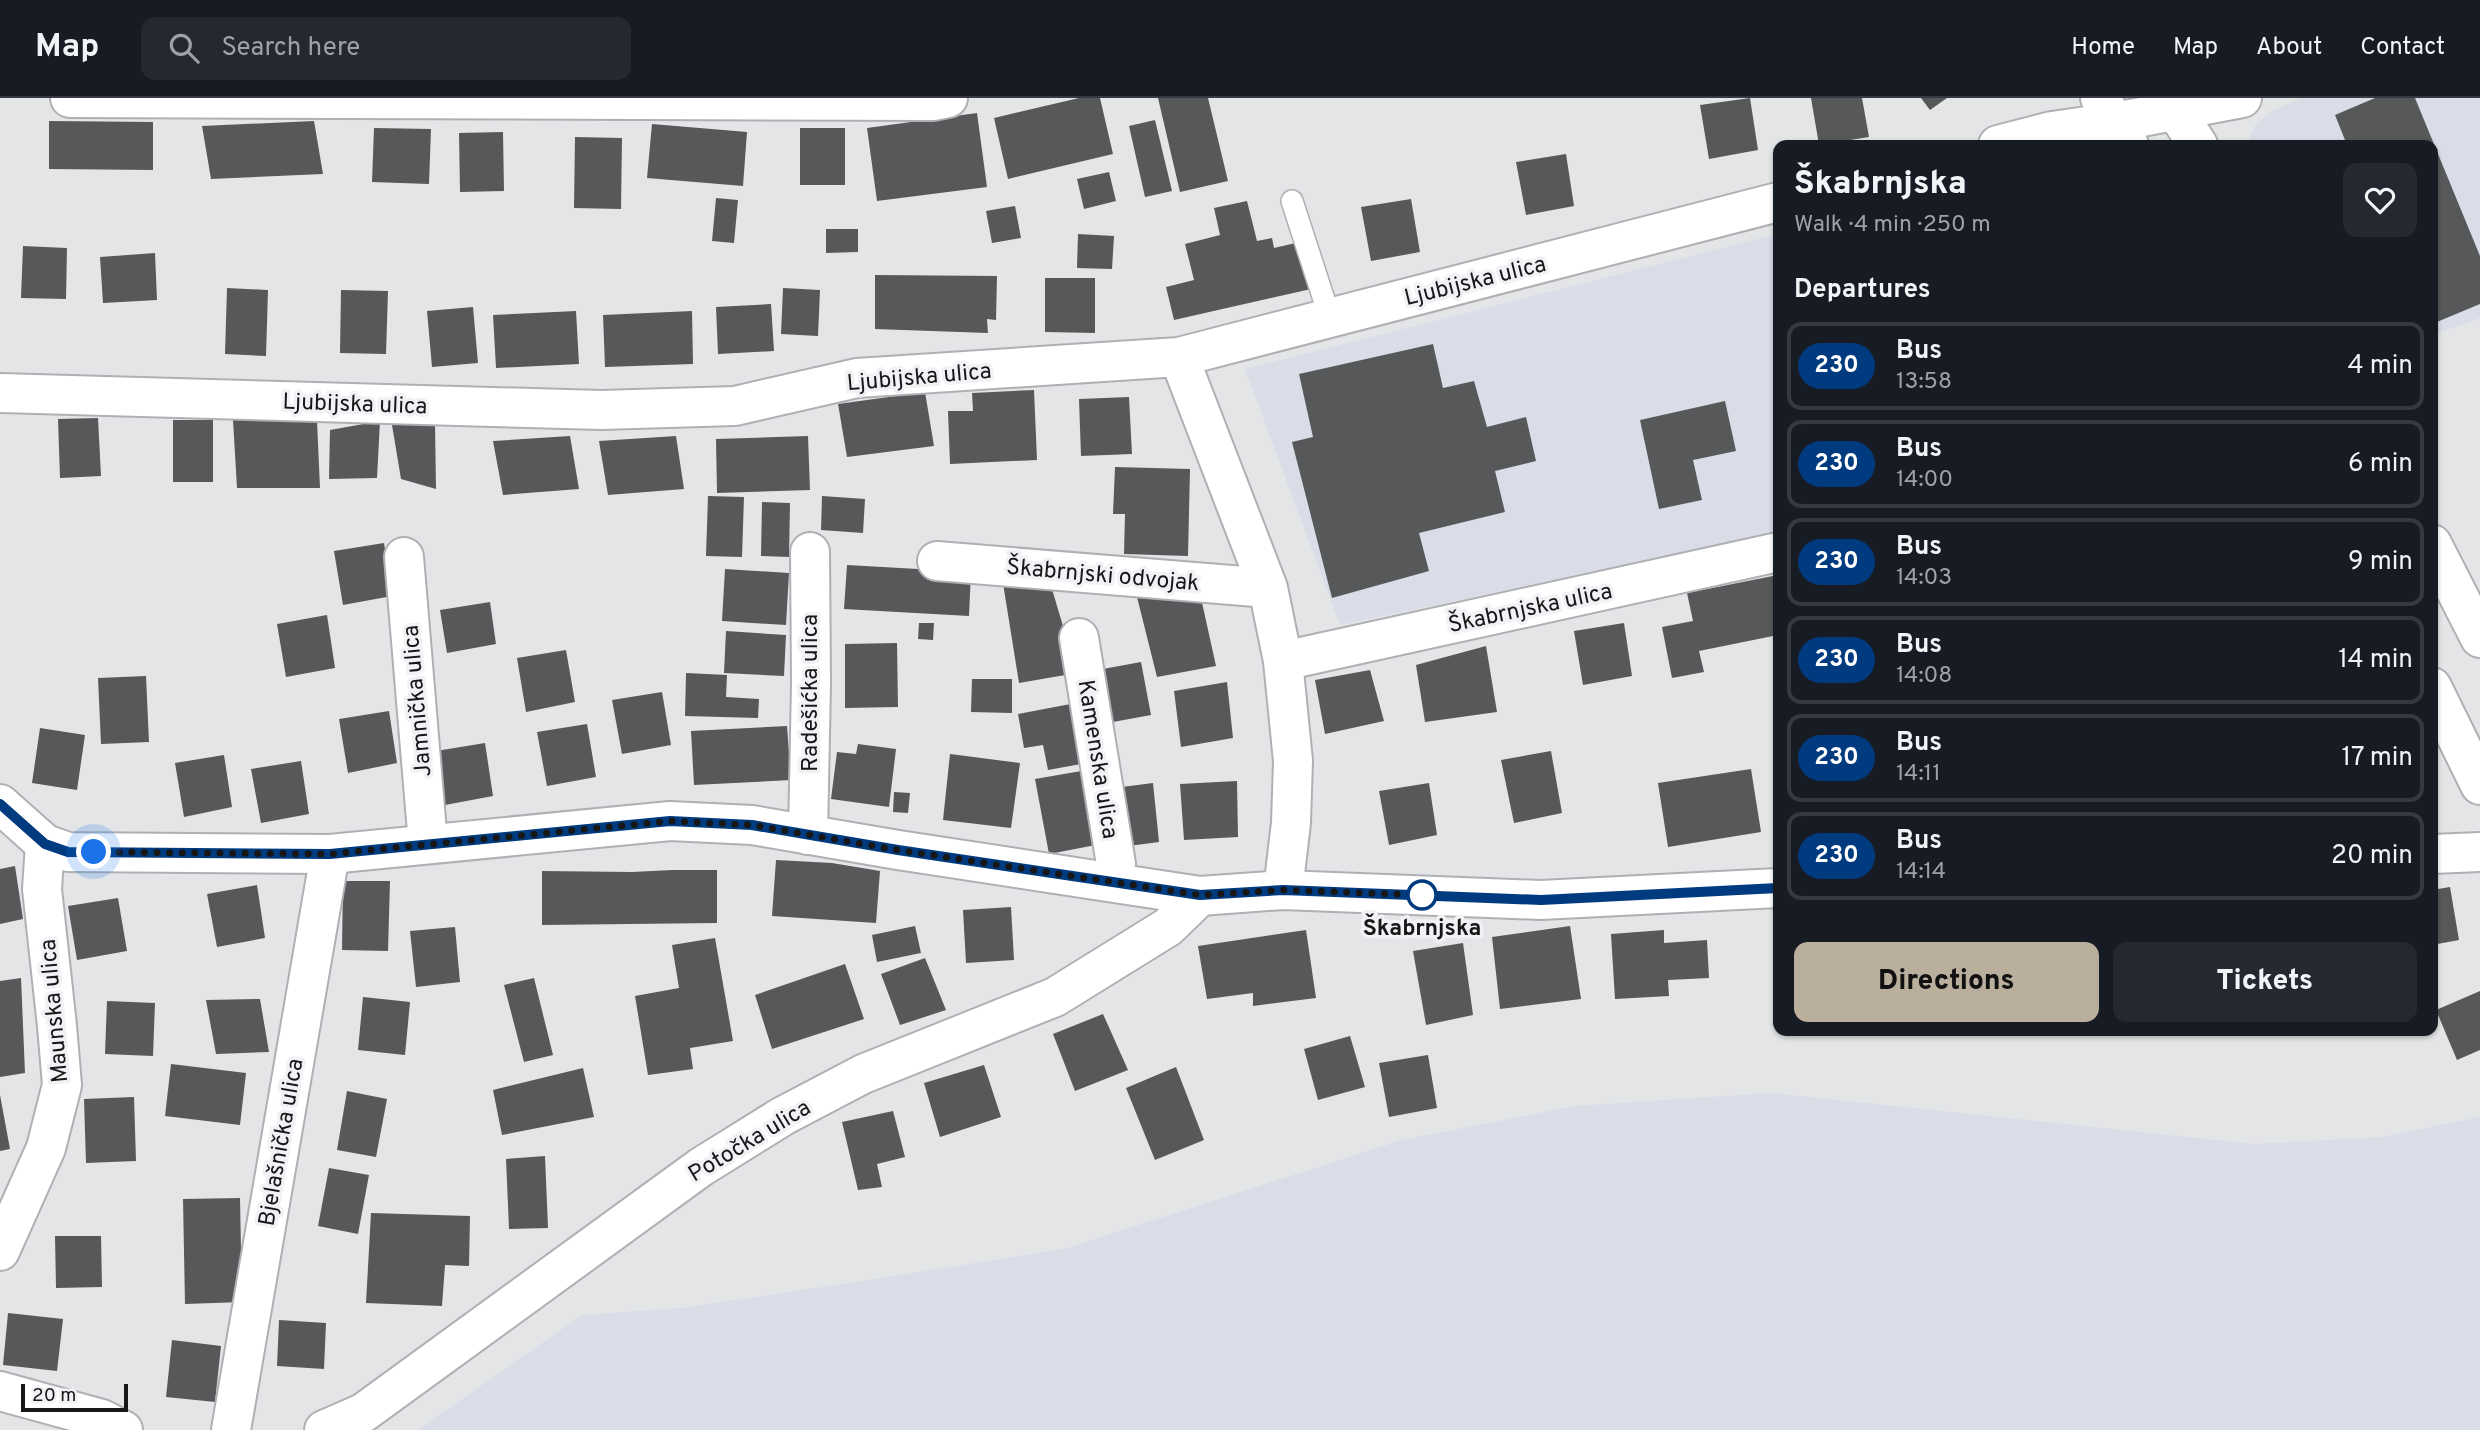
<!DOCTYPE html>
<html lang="en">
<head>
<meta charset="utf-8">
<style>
	:root { --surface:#171b24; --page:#242831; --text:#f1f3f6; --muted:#9ea1a6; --line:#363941; --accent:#baae9c }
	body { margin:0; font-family:Overpass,sans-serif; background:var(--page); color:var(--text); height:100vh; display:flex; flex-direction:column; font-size:26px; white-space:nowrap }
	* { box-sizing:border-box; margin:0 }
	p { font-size:23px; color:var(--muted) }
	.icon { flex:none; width:38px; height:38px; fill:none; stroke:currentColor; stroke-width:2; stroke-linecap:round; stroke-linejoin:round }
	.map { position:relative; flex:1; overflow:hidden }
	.details { position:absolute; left:1773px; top:42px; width:665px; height:896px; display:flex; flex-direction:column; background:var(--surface); border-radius:14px; box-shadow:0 2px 5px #0004 }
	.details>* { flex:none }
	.badge { padding:0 14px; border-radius:23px; font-size:24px; line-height:46px }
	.scale { position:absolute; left:21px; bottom:18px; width:107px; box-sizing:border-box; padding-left:7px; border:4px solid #171718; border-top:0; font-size:19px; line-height:24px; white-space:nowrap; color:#171718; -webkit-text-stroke:5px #f1f2f5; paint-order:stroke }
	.you { position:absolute; width:35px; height:35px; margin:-18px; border:5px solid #fff; border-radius:50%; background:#1a73e8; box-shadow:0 0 0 10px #1a73e833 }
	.map>.badge { position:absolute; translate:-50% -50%; box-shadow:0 0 0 4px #fff }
	h2 { padding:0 21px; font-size:26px; line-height:63px }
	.round { display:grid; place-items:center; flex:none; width:74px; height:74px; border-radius:14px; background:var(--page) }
	.summary { display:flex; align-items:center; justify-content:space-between; height:119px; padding:0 21px }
	h1 { font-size:33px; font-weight:800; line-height:52px }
	.action { display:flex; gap:14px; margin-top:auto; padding:14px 21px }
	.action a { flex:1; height:80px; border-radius:14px; background:var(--accent); color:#111; font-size:28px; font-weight:800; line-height:80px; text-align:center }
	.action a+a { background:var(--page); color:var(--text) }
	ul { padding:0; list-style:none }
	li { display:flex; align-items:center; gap:21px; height:88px; margin:0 14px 10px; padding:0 7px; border:4px solid var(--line); border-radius:14px }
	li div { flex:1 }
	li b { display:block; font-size:26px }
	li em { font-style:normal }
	li .badge { min-width:77px; font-weight:700; text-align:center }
	header { display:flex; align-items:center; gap:42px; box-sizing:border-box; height:98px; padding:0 35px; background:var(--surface); border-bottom:2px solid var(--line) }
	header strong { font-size:33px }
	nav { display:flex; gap:38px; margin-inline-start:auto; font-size:24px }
	.search { width:490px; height:63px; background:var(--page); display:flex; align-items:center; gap:18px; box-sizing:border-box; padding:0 24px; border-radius:14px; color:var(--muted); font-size:26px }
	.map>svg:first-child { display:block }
	.built { fill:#dadde7 }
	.building { fill:#57585a }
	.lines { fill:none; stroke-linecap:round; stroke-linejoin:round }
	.service-casing { stroke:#afb0b3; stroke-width:24 }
	.minor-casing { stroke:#afb0b3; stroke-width:42 }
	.tertiary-casing { stroke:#afb0b3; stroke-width:42 }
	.secondary-casing { stroke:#afb0b3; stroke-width:42 }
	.service { stroke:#fff; stroke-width:21 }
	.minor { stroke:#fff; stroke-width:38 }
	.tertiary { stroke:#fff; stroke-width:38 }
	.secondary { stroke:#fff; stroke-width:38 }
	.line-casing { stroke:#fff; stroke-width:16 }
	.line { stroke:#003b80; stroke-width:10 }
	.walk { stroke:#171718; stroke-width:7; stroke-dasharray:0 12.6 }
	.stop-dot { fill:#fff; stroke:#003b80; stroke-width:3.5 }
	.labels { text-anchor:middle; stroke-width:7; stroke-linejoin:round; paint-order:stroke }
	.street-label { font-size:23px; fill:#171718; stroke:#f1f2f5 }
	.stop-label { font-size:23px; font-weight:bold; fill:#171718; stroke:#f1f2f5 }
</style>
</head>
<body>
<header>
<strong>Map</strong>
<div class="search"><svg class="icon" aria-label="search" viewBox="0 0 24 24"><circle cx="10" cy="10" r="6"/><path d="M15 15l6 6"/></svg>Search here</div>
<nav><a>Home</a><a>Map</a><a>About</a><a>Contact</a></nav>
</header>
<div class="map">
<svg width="2480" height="1332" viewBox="0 0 2480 1332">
	<rect width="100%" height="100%" fill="#e4e5e7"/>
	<!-- built -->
	<path class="built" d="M2302,0H2480V220L2433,237L2432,47H2246L2256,26L2272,13Z
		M1778,136V435L1340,527L1245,271Z
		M1771,995L2254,1046L2382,1039L2480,1019V1332H418L582,1217L681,1210L870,1182L1067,1150L1402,1042L1575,1008Z"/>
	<!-- building -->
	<path class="building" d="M1079,0H1100L1113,56L1008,81L994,20Z
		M1158,0H1208L1228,83L1180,94Z
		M1750,0L1758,52L1709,61L1700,7Z
		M1811,0H1862L1869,39L1819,47Z
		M1921,0H1947L1930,12Z
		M2375,0H2415L2480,158V206L2432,226V47H2347L2335,17Z
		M977,15L987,89L877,103L867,30Z
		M1155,22L1172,93L1145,99L1129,28Z
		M49,23L153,24V72L49,71Z
		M314,23L323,76L211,81L202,28Z
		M652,26L747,34L743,88L647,80Z
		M374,30L431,31L429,86L372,84Z
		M800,30H845V87H800Z
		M503,34L504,93L460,94L459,35Z
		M575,39L622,40L621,111L574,110Z
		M1566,56L1574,108L1526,117L1516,64Z
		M1109,74L1116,103L1084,111L1077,81Z
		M716,100L738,102L734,145L712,143Z
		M1411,101L1420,154L1371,163L1361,109Z
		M1247,103L1257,143L1272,140L1274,150L1300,144L1311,191L1174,222L1166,189L1194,182L1185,146L1220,137L1214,110Z
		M1015,108L1021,140L992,145L986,113Z
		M826,131H858V154L826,155Z
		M1078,136L1114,138L1112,171L1077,170Z
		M23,148L67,150L66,201L21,200Z
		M155,155L157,202L103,205L100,159Z
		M875,177L997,178L996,222L987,221L988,235L875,231Z
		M1045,180H1095V235L1045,234Z
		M227,190L268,192L266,258L225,256Z
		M783,190L820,192L818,238L781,236Z
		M341,192L388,193L386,256L340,255Z
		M771,206L774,253L718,256L716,209Z
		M473,209L478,265L432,269L427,213Z
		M576,213L579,266L496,270L493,217Z
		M692,213L693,266L605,269L603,217Z
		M1433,246L1443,290L1474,283L1487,329L1526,319L1536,363L1495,373L1505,414L1419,435L1429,473L1332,500L1292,344L1313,339L1299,276Z
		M1034,292L1037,362L950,366L948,313H973L972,295Z
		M925,294L934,348L847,359L838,306Z
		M1129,299L1132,356L1081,358L1079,301Z
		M1725,303L1736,353L1693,362L1702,402L1659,411L1640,322Z
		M98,320L101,378L60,380L58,321Z
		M173,322H213V384H173Z
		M233,322L317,323L320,390H237Z
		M380,323L377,380L329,381L330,332Z
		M435,326L436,391L401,381L392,327Z
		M570,338L579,391L503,397L493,343Z
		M676,338L684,391L608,397L599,343Z
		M808,338L810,392L717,395L716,341Z
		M1115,369L1190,371L1188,458L1124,456L1125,416H1113Z
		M708,398L744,399L742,459L706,458Z
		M822,398L865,401L863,435L821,432Z
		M762,404L790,405L789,459L761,458Z
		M384,445L392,498L343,507L334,453Z
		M847,467L971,474L969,518L844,511Z
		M725,471L789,475L786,527L722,523Z
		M1778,477V537L1699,553L1704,574L1672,580L1662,529L1693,523L1687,495Z
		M1002,479L1049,481L1063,528L1071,576L1019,585Z
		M1136,495L1201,500L1216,568L1157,579Z
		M490,504L496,546L447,555L440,512Z
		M327,517L335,570L286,579L277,526Z
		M919,525H934L933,542L918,541Z
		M1624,525L1632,578L1583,587L1574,533Z
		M726,533L786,537L784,578L724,575Z
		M897,545L898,609L845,610V546Z
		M1486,548L1497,614L1425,624L1416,567Z
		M566,552L575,604L526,614L517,560Z
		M1141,564L1151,617L1102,626L1092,573Z
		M1370,572L1384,623L1325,636L1315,582Z
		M686,575L727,577L726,599L759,601L758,620L685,618Z
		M146,578L149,644L101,646L98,580Z
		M972,581H1012V615L971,614Z
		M1227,584L1233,640L1181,649L1174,593Z
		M662,594L671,647L622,656L612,602Z
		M1081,604L1092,664L1048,672L1043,647L1024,650L1018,616Z
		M389,613L397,665L348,675L339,621Z
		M587,626L596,679L547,688L537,634Z
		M787,628L791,682L694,687L691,633Z
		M40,630L85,637L77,692L32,685Z
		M485,645L493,698L445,707L436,653Z
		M858,646L896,651L889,709L831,701L837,654L856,656Z
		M1551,653L1562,715L1514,725L1501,662Z
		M950,656L1020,665L1011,730L943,722Z
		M224,657L232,709L184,719L175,665Z
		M301,663L309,716L261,725L251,671Z
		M1751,671L1761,734L1668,749L1658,685Z
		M1087,672L1101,746L1049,756L1035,681Z
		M1237,683L1238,739L1184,742L1180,686Z
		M1153,685L1159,744L1121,749L1114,690Z
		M1429,685L1437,737L1389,747L1379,693Z
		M894,694L910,695L908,715L893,714Z
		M776,762L832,765L880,773L876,825L772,818Z
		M15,768L23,821L0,826V771Z
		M672,772H717V825L542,827V773L632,774Z
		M343,783H390L388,853L342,852Z
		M257,787L265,840L217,849L207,796Z
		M2450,789L2459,842L2432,847V792Z
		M118,800L127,853L77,862L68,808Z
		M1011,809L1014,862L966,865L963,812Z
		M915,828L921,855L877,864L872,837Z
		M1570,828L1581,901L1500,911L1492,839Z
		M455,829L460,884L416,889L410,833Z
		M1306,832L1316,900L1253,908V895L1207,901L1198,848Z
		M1664,832V845L1707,842L1709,880L1668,882L1669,898L1615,901L1611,836Z
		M715,840L733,943L690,950L693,971L648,977L635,898L679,890L672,847Z
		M1463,845L1473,917L1426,927L1413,853Z
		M925,860L946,912L900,927L881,876Z
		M845,866L864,921L772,951L755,897Z
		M21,880L25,975L0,979V883Z
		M534,880L553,957L524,964L504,887Z
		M2480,893V952L2457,962L2436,912Z
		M363,899L410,904L405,957L358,952Z
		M260,901L269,954L216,956L206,902Z
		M107,903L155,905L153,958L105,956Z
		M1103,916L1128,972L1075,993L1053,936Z
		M1350,938L1365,989L1318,1002L1304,951Z
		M1428,957L1437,1010L1389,1019L1379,965Z
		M171,966L246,975L240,1027L165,1018Z
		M984,967L1001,1019L940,1039L924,985Z
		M1176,969L1204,1042L1155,1062L1126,990Z
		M583,970L594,1019L502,1037L493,992Z
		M347,993L387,1001L376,1059L337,1052Z
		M0,997L10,1051L0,1053Z
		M134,999L136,1063L86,1065L84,1001Z
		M893,1013L905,1059L877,1066L882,1089L858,1092L842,1024Z
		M545,1058L548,1130L509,1131L506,1061Z
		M329,1070L369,1077L358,1136L318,1128Z
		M240,1100L242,1204L185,1206L183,1101Z
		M371,1115L470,1118L469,1168L445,1167L442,1208L366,1205Z
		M55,1138H101L102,1189L56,1190Z
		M8,1215L63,1221L57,1273L3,1267Z
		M279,1222L326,1225L324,1271L277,1268Z
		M172,1242L221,1248L215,1304L166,1299Z"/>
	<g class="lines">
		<!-- service casing -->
		<g class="service-casing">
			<path id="service" d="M1292,103L1330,220"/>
		</g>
		<!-- minor casing -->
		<g class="minor-casing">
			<path id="minor" d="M70,0L933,3L948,0
				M1998,47L2052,33L2115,24
				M1179,259L1268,490L1283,563L1293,663L1291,725L1283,792
				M0,295L601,312L735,308L857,280L1179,259L1778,104
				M404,459L428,746
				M937,463L1268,490
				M1079,540L1116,766L1112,783
				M1283,563L1778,454
				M808,737L811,586L810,454
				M0,1153L46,1050L62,987L57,928L42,791L45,746
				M0,1293L102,1321L123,1332
				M231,1332L330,756
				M324,1332L363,1315L701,1069L783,1018L863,976L1055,899L1168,829L1200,798"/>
		</g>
		<!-- tertiary casing -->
		<g class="tertiary-casing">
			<path id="tertiary" d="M2115,24L2242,0
				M0,706L45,746L68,754L330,756L670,723L752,727L898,752L1200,798L1283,792L1541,802L1778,790
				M2432,756L2480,754"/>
		</g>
		<!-- secondary casing -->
		<g class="secondary-casing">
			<path id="secondary" d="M2100,0L2129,47
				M2167,0L2198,47
				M2432,446L2480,540
				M2432,589L2480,687"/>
		</g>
		<!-- service -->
		<use href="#service" class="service"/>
		<!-- minor -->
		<use href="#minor" class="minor"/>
		<!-- tertiary -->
		<use href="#tertiary" class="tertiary"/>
		<!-- secondary -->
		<use href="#secondary" class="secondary"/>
	</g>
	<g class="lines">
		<!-- line casing -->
		<g class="line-casing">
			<path id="line" d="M0,706L45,746L68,754L330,756L670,723L752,727L898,752L1200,797L1283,792L1541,802L1778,790"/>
		</g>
		<!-- line -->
		<use href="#line" class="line"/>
		<!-- walk -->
		<path class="walk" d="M94,754L330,756L670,723L752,727L898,752L1200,797L1283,792L1422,797"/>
	</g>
	<!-- markers -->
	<circle class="stop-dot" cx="1422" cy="797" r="14"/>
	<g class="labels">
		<!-- street labels -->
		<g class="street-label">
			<text transform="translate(1475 182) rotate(-14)" y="8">Ljubijska ulica</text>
			<text transform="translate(919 278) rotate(-5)" y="8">Ljubijska ulica</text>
			<text transform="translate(355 305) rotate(2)" y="8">Ljubijska ulica</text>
			<text transform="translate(1103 476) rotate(5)" y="8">Škabrnjski odvojak</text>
			<text transform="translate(1530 509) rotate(-12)" y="8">Škabrnjska ulica</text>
			<text transform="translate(809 595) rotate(-90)" y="8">Radešićka ulica</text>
			<text transform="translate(416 603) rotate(-95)" y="8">Jamnička ulica</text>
			<text transform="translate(1099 661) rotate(81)" y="8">Kamenska ulica</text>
			<text transform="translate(53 913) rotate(-95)" y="8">Maunska ulica</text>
			<text transform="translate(749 1042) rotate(-31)" y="8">Potočka ulica</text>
			<text transform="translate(280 1044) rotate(-80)" y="8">Bjelašnička ulica</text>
		</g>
		<!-- stop labels -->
		<g class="stop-label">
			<text x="1422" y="837">Škabrnjska</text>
		</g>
	</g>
</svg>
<div class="scale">20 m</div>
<div class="you" style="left:94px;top:754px"></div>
<section class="details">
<div class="summary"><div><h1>Škabrnjska</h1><p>Walk · 4 min · 250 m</p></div><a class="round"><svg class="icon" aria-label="heart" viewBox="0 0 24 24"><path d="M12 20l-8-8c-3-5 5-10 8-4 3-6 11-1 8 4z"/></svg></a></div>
<h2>Departures</h2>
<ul>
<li><span class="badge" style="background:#003b80;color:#fff">230</span><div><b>Bus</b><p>13:58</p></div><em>4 min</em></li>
<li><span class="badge" style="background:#003b80;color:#fff">230</span><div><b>Bus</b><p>14:00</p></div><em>6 min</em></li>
<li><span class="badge" style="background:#003b80;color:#fff">230</span><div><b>Bus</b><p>14:03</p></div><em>9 min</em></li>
<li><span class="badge" style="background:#003b80;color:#fff">230</span><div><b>Bus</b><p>14:08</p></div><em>14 min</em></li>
<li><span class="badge" style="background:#003b80;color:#fff">230</span><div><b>Bus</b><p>14:11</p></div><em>17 min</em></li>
<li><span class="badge" style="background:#003b80;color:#fff">230</span><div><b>Bus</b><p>14:14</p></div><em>20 min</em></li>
</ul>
<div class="action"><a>Directions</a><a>Tickets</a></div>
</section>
</div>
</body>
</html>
